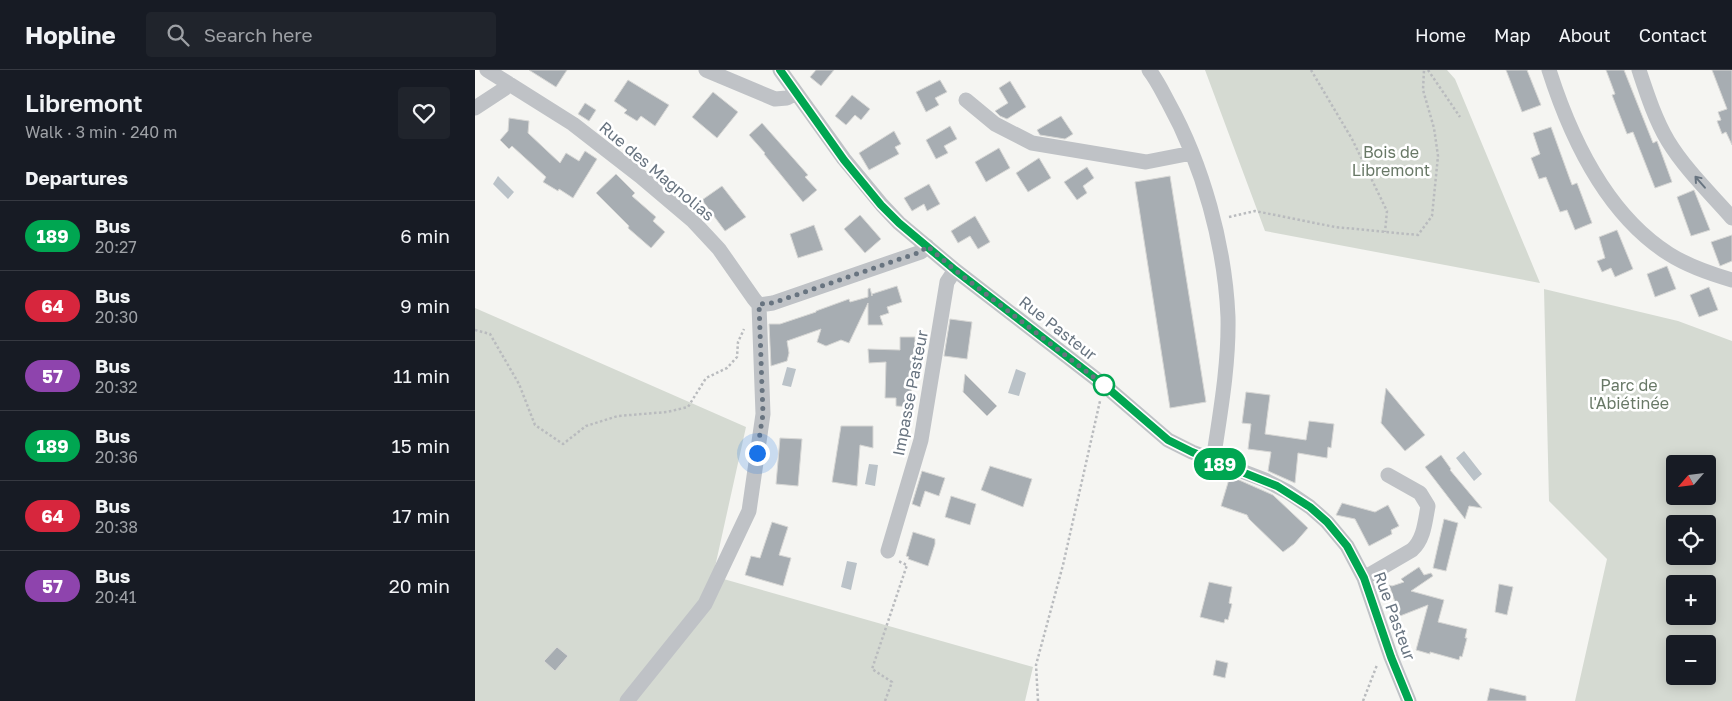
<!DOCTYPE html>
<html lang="en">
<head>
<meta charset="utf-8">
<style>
	:root { --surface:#171b24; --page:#20242c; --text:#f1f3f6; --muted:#9ea1a6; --line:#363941 }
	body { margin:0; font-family:"Golos Text",sans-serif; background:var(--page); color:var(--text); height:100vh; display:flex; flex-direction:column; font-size:19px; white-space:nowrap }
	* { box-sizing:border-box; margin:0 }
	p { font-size:16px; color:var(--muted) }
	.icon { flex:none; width:28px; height:28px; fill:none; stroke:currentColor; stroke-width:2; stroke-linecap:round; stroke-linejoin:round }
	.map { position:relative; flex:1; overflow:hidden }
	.details { display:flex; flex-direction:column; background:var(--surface); width:475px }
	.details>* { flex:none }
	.badge { padding:0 10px; border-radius:16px; font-size:18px; line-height:32px }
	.needle { width:32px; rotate:242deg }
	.buttons { position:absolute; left:1191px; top:385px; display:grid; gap:10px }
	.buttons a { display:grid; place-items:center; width:50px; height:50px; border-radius:5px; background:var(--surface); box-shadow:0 2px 12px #0003; font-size:25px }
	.you { position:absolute; width:25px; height:25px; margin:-12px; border:4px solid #fff; border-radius:50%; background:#1a73e8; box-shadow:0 0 0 8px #1a73e833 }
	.map>.badge { position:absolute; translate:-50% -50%; box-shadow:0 0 0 2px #fff }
	h2 { padding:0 25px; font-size:19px; line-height:45px }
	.round { display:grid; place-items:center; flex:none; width:52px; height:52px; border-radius:5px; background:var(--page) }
	.overview { display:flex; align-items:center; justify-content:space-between; height:85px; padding:0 25px }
	h1 { font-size:24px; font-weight:600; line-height:38px }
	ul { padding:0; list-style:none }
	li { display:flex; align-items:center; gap:15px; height:70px; padding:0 25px; border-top:1px solid var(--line) }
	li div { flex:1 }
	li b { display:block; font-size:19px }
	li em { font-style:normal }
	li .badge { min-width:55px; font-weight:700; text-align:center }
	header { display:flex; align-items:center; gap:30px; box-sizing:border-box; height:70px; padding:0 25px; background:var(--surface); border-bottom:1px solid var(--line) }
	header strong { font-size:24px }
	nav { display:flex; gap:28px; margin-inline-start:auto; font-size:18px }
	.search { width:350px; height:45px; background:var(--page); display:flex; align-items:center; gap:12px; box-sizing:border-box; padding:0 18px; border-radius:5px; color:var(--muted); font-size:19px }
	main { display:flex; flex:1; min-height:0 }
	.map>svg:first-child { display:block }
	.green { fill:#d5dad2; fill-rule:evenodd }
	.water { fill:#bac2c8 }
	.building { fill:#a7adb2; stroke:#d7d7d5 }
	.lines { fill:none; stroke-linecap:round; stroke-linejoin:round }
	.path { stroke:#b9bbbe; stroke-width:2.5; stroke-dasharray:2.5 2.5; stroke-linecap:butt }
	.minor { stroke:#bfc2c6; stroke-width:15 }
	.oneway { stroke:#687480 }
	.line-casing { stroke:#fff; stroke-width:11 }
	.line { stroke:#00a651; stroke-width:8 }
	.walk { stroke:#687480; stroke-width:5; stroke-dasharray:0 9 }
	.stop-dot { fill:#fff; stroke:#00a651; stroke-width:2.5 }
	.labels { text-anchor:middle; stroke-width:5; stroke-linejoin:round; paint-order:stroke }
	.park-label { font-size:16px; fill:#687866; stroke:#fff }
	.street-label { font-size:16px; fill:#687480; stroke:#fff }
</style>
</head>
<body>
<header>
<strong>Hopline</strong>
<div class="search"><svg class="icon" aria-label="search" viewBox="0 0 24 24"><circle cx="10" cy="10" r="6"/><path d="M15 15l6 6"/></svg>Search here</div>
<nav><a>Home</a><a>Map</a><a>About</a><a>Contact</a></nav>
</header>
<main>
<section class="details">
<div class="overview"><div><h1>Libremont</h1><p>Walk · 3 min · 240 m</p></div><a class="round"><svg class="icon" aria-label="heart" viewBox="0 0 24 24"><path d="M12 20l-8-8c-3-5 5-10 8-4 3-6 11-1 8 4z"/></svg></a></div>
<h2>Departures</h2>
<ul>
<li><span class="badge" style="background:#00a651;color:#fff">189</span><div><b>Bus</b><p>20:27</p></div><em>6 min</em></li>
<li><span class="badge" style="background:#d7263d;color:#fff">64</span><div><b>Bus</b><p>20:30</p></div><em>9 min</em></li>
<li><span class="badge" style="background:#8e44ad;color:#fff">57</span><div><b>Bus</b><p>20:32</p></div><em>11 min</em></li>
<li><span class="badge" style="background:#00a651;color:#fff">189</span><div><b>Bus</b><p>20:36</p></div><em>15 min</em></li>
<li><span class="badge" style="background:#d7263d;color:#fff">64</span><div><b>Bus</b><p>20:38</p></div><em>17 min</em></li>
<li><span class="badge" style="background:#8e44ad;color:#fff">57</span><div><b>Bus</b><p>20:41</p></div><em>20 min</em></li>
</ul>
</section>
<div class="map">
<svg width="1257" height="631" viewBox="0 0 1257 631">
	<rect width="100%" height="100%" fill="#f5f5f2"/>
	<!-- green -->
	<path class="green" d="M730,0H972L980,9L1065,213L790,161Z
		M1069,219L1203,251L1257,271V631H1100L1132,489L1074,431ZM1200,394H1232V426H1200ZM1200,454H1232V486H1200ZM1200,514H1232V546H1200ZM1200,574H1232V606H1200Z
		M0,238L271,357L238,506L558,597L550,631H0Z"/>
	<!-- water -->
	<path class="water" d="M23,106L39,122L33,129L18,114Z
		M312,297L321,299L316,317L307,315Z
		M541,299L551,303L544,326L533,323Z
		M989,381L1007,404L999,411L981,388Z
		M394,394L403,395L400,416L390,414Z
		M372,491L382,493L376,520L366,517Z"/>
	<!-- building -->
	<path class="building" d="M54,0H92L81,17Z
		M341,0H359L346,16L335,7Z
		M1031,0H1052L1066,35L1047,42Z
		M1131,0H1149L1178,73L1182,71L1197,112L1180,118L1158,62L1152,64L1137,25L1140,24Z
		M1237,0H1257V75L1251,62L1247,64L1242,51L1246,50L1243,42L1252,39Z
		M153,10L194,35L180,56L166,46L162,51L149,43L152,40L139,31Z
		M465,10L472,22L460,28L464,35L451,42L441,22Z
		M535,11L551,37L532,49L525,46L520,41L533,33L524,18Z
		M238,22L263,42L242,68L217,47Z
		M377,25L395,39L386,50L380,45L371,55L360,46Z
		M110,33L121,40L114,51L103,44Z
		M586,46L598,64L590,69L565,65L562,60Z
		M34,48L54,51L53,63L85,93L91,83L104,91L110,81L122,89L98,128L84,119L83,121L68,112L71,107L37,76L34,79L25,70L33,61Z
		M287,53L333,105L330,107L342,120L328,132L289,84L290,83L274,65Z
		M475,56L482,69L469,76L473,83L461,89L451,70Z
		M1076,57L1097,115L1102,113L1117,153L1100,160L1092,140L1085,142L1071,107L1064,109L1056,88L1065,84L1058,63Z
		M419,61L426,74L420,77L424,84L394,100L384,83Z
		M524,78L535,98L511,112L500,92Z
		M564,88L576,108L553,122L541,103Z
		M612,97L619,108L608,116L612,123L602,130L589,112Z
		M141,104L160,123L157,126L181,147L178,151L190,162L176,178L153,158L154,156L121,123Z
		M695,106L731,332L695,338L660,112Z
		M454,114L465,134L452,141L449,134L437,141L429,128Z
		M247,116L271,147L250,161L227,130Z
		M1219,120L1235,160L1216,166L1202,127Z
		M385,145L406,169L390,183L369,159Z
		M500,146L515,172L503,179L495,166L483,173L476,161Z
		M339,155L348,180L323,188L315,164Z
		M1142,160L1158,199L1140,207L1136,198L1127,202L1122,191L1130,188L1124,167Z
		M1257,165V191L1245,196L1236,172Z
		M1192,196L1201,219L1180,227L1172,204Z
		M422,216L427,232L412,237L414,243L405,246L408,255H393V233L374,273L366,270L351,276L342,272L346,259L312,271L314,283L312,291L296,296L294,254H305L341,242V241L374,229L375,232L393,227V219L395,218L397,226V224Z
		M1234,217L1243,240L1224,247L1215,225Z
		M475,249L497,252L492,289L469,286Z
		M425,267H440V284L444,285V302H437L436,337L421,336V328H410L411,292L394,293L393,279L425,280Z
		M490,304L522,336L512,346L488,322Z
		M911,318L950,365L930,381L906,353Z
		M771,322L795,325L790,364L831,370L834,351L859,354L856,378L853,377L852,388L823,383L820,413L793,401L796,382L773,379L776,354L767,353Z
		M366,356H398V378L385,375L382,416L357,412Z
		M305,368L327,369L323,416L301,414Z
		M966,385L976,399L975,400L1007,438L994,436L990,449L950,397Z
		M515,396L557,409L548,437L506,420Z
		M447,401L470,408L464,426L450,421L445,437L437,434Z
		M755,406L798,425L833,458L819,474L808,482L774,449L772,445L746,436Z
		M476,426L501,434L495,455L470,447Z
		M867,433L900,442L913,435L924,456L916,460L917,464L894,476L880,449L861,445Z
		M969,449L983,453L971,501L958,498Z
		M297,452L313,457L304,485L316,488L308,516L270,505L276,486L285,488Z
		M438,462L460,469V474L453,496L433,489L434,487L431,486Z
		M944,497L949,505L956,503L958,506L936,521L969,530L963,552L992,559L990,568H992L987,587L985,586L984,590L955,582V584L941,580L953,535L925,546L914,515L917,516L929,512L926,509Z
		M734,512L757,517L754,533L757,534L753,550L750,549L749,553L725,547Z
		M1024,514L1038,517L1032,545L1020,542Z
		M82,577L93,586L80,601L69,591Z
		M741,590L753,593L750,608L738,605Z
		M1015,618L1051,626V631H1012Z"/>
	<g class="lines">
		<!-- path -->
		<path class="path" d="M836,0L877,69L912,141L910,162
			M953,0L985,47
			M754,147L780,141L860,157L943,165L957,146L963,86L959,58L948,20L949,0
			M0,260L15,264L44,314L60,355L88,374L111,356L143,346L192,342L213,337L231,308L252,298L262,287L263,272L269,259
			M410,631L417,612L397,599L432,495L423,491
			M563,631L561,595L588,495L625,331
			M888,631L902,595"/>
		<!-- minor -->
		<path class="minor" d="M12,0L98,54L165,106L217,150L244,179L279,229L284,235L298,233L446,182L452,176
			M231,0L300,29L312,28L321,23
			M305,0L369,89L407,135L424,153L480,200L629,315L693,370L717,382L790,410L813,422L835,437L852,452L872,476L889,508L916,587L934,631
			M674,0C682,10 687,21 693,32C728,95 750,176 753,247C754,295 745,344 738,391
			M1074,0C1096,69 1131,144 1194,184C1213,196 1236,204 1257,210
			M1164,0C1172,24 1180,49 1193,71C1210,99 1236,124 1257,148
			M491,30L520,54L557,73L671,92L717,83
			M0,38L29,19L33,13
			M413,481L446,370L472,212L480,200
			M889,508L937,480C949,469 950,452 953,436L945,423L913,405
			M152,631L230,534L274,441L288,344L284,235"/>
	</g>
	<!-- one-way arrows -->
	<defs><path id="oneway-shaft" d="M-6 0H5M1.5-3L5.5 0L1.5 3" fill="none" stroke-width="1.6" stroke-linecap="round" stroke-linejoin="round" transform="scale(1.25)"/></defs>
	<use class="oneway" href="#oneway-shaft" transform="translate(1225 112) rotate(-131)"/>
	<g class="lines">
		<!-- line casing -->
		<g class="line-casing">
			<path id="line" d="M305,0L369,90L406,135L424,153L480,200L629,315L693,370L717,382L802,416L835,437L852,452L872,476L889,508L916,587L934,631"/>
		</g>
		<!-- line -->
		<use href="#line" class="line"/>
		<!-- walk -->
		<path class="walk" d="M282,383L288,344L284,234L298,233L428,188L446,182L452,176L480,200L629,315"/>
	</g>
	<!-- markers -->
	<circle class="stop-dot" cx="629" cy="315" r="10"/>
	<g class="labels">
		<!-- park labels -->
		<g class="park-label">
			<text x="916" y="88">Bois de<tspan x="916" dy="18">Libremont</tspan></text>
			<text x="1154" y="321">Parc de<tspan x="1154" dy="18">l'Abiétinée</tspan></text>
		</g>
		<!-- street labels -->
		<g class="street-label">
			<text transform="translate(182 101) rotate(40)" y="6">Rue des Magnolias</text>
			<text transform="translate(583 258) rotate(38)" y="6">Rue Pasteur</text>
			<text transform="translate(435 323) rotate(-79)" y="6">Impasse Pasteur</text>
			<text transform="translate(920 546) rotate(70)" y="6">Rue Pasteur</text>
		</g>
	</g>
</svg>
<div class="buttons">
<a><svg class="needle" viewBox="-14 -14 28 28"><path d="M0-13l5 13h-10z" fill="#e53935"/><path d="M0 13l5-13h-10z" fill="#9ea1a6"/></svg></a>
<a><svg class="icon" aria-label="locate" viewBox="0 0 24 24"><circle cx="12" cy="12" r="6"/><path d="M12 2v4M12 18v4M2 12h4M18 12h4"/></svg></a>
<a>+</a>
<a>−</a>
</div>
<div class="you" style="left:282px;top:383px"></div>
<b class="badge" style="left:745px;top:394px;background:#00a651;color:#fff">189</b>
</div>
</main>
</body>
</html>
